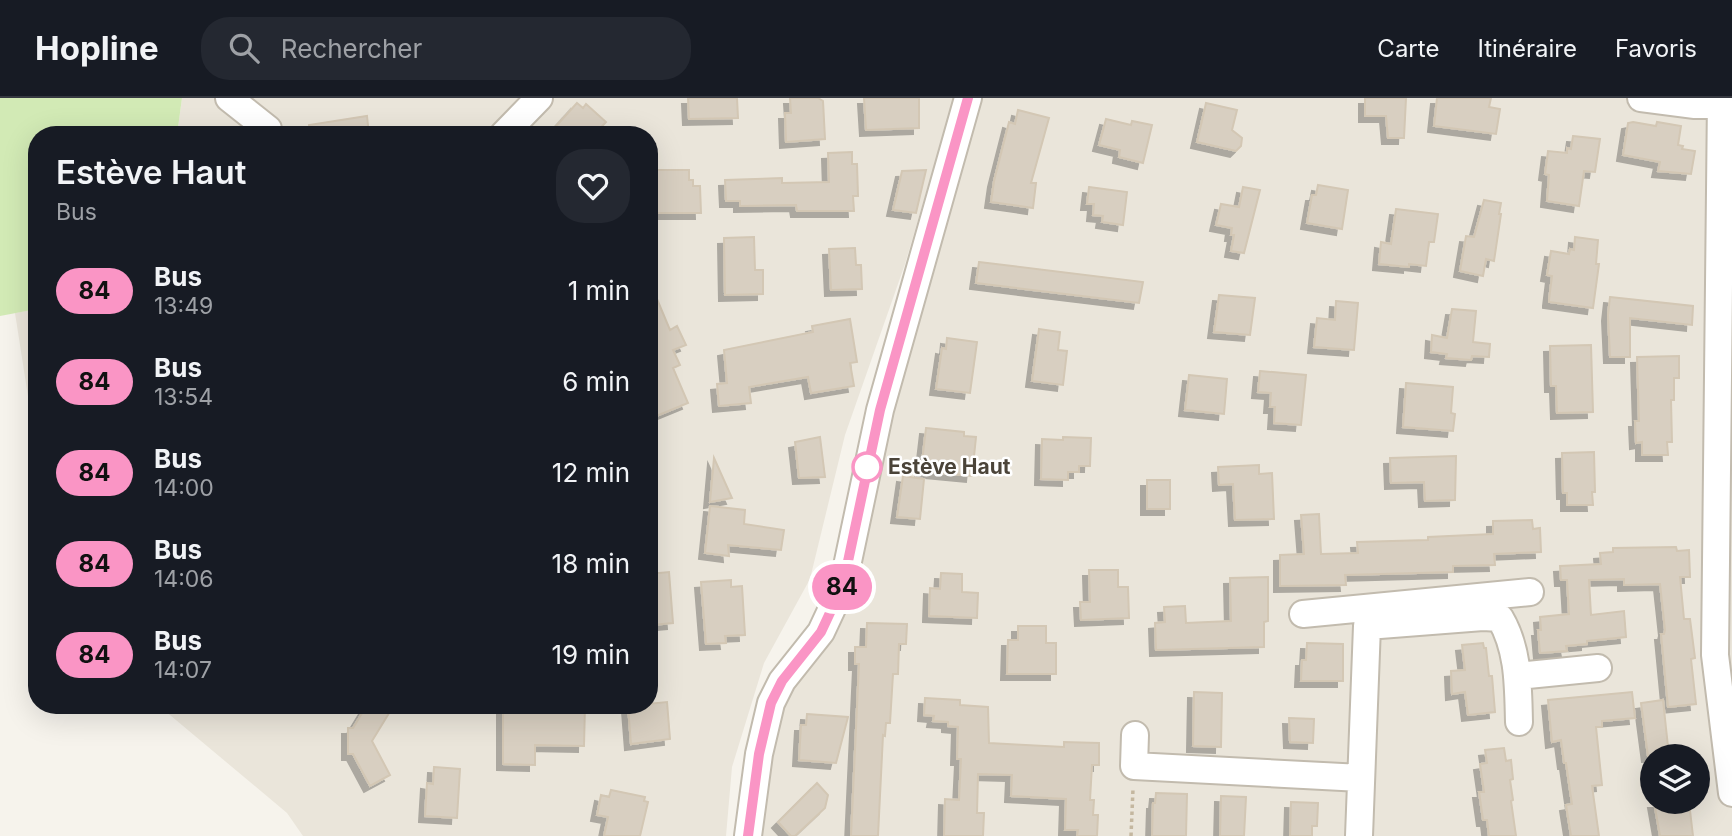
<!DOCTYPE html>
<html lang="fr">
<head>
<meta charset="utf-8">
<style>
	:root { --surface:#171b24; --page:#242831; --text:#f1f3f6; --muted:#9ea1a6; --line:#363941 }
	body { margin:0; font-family:Inter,sans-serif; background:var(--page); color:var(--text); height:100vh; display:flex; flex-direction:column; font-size:26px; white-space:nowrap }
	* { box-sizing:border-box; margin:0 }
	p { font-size:23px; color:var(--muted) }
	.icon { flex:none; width:38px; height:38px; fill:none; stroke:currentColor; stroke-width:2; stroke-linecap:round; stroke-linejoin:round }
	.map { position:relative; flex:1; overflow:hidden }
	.drawer { position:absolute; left:28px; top:28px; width:630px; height:588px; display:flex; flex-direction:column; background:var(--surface); border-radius:28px; box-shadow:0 7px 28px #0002 }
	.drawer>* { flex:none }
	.badge { padding:0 14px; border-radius:23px; font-size:24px; line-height:46px }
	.buttons { position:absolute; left:1640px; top:646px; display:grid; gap:14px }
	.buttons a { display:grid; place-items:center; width:70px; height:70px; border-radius:50%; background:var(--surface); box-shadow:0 7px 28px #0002; font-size:35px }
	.map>.badge { position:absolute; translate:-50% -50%; box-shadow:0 0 0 4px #fff }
	.round { display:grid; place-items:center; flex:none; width:74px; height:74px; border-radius:28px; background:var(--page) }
	.head { display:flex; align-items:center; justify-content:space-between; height:119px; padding:0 28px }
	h1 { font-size:33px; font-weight:600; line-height:52px }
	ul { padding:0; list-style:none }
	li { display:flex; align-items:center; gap:21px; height:91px; padding:0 28px }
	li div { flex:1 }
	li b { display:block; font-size:26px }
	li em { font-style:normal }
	li .badge { min-width:77px; font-weight:700; text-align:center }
	header { display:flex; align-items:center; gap:42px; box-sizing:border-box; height:98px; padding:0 35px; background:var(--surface); border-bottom:2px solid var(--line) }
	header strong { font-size:33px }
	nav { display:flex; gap:38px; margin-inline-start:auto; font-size:24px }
	.search { width:490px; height:63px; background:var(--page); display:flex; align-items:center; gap:18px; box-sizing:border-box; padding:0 24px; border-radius:28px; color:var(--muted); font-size:26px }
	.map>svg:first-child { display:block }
	.residential { fill:#eae5da; fill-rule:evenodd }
	.green { fill:#d2eab5 }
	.building { fill:#d8cfc1; stroke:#d3c7b4; stroke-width:2; filter:url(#shadow) }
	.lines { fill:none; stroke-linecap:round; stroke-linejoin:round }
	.minor-casing { stroke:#c2bbae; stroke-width:30 }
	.path { stroke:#c4b79f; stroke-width:3.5; stroke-dasharray:3.5 3.5; stroke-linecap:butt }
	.minor { stroke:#fff; stroke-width:26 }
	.line-casing { stroke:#fff; stroke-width:16 }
	.line { stroke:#fa95c5; stroke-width:10 }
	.stop-dot { fill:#fff; stroke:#fa95c5; stroke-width:3.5 }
	.labels { text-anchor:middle; stroke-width:5; stroke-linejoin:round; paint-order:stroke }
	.stop-label { font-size:21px; font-weight:bold; fill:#4b4439; stroke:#fff; text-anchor:start }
</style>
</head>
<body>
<header>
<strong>Hopline</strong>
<div class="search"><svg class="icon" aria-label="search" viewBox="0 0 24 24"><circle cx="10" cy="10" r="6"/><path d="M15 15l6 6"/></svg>Rechercher</div>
<nav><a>Carte</a><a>Itinéraire</a><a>Favoris</a></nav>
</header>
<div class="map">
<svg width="1732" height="738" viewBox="0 0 1732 738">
	<defs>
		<filter id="shadow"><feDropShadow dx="-6" dy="6" stdDeviation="0" flood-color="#0004"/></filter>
	</defs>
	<rect width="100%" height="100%" fill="#f6f3ec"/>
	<!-- residential -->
	<path class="residential" d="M182,0H954L905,166L845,337L810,481L764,565L732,669L726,738H303L287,715L158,607H649V37H177Z
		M977,0H1732V738H758L765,686L782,611L793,589L832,539L888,316ZM1652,658H1698V704H1652Z
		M37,211V356L15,215Z"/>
	<!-- green -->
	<path class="green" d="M0,0H182L177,37H37V211L0,218Z"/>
	<!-- building -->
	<path class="building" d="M688,0H737L738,20L689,21Z
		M790,0H818L823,3L825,41L786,44L785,15H791Z
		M864,0H919V30L866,32Z
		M1365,0H1406L1404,40H1388L1386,18H1365Z
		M1437,0H1491L1489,9L1500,11L1496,36L1434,28Z
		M577,5L583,10L586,6L606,24L594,37H548Z
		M1206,5L1237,12L1232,32L1242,40L1241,48L1236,53L1197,44Z
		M1018,12L1049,20L1031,85H1036L1033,110L991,104L994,83L1009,24L1015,26Z
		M367,18L369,37H310L309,27Z
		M1106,21L1131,27L1132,23L1152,27L1143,65L1119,59L1120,52L1099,47Z
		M1633,24L1656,28L1657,24L1681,28L1678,47L1683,48L1682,51L1695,53L1691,76L1658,73L1660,64L1623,57L1628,25Z
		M1573,38L1600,41L1595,74L1584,73L1579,108L1547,103L1549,77L1545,76L1548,53L1567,55V50L1571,51Z
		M852,54V66H857L858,98H853L854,113H797L796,107L740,108V103H726L725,82L782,80V85L829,84L828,55Z
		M652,72H689V82H693V88H700L701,115H653Z
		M926,72L916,115L893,112L902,73Z
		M1318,87L1348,92L1342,131L1307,125L1312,97H1316Z
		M1089,89L1127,94L1123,127L1102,124L1103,118L1093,117L1094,106H1087Z
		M1243,89L1260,92L1244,155L1231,153L1234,137H1231L1232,130L1216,127L1221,106L1239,109Z
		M1484,102L1501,105L1499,116H1501L1494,163L1486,161L1483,178L1460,173L1466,138L1474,139Z
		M1396,111L1438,116L1434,144H1429L1426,168L1409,166V169L1379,166L1381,144L1391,146Z
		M754,139L755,172H763V196L725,197L724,140Z
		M1575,139L1598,142L1596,166H1599L1593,210L1549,204V202L1552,178L1547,177L1551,153L1569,156L1570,151L1574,152Z
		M855,150L856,167H861L862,191L831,192L829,151Z
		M979,164L1143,184L1139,205L976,185Z
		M649,182L670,232L677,228L686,247L673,252L680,267L673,270L688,305L649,321Z
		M1219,197L1255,200L1250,237L1214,234Z
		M1610,199L1693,208L1692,227L1630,220V259H1610L1608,217Z
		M1336,203L1358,205L1354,252L1314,249L1317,220L1335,222Z
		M1452,211L1476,213L1473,244L1490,246L1489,259L1472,258L1471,262L1446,260L1447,256L1431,254L1432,237L1447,240Z
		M850,221L857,264L850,265L854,288L811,295L808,279L749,289L751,305L719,308L717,286L727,285L724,252L813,234L812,228Z
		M1039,231L1060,234L1058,252L1067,253L1063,287L1032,283Z
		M947,240L977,244L970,295L936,291L942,250L946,251Z
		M1591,247L1593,314L1557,315L1556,288H1551L1550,248Z
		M1679,258V280H1674V302H1671L1672,344H1667L1668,357H1642V344L1636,345L1635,323H1639L1637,259Z
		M1260,273L1306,277L1301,327L1274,325L1275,309H1270L1271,295L1258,294Z
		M1189,277L1227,281L1224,316L1185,312Z
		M1406,285L1453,289L1451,315L1455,316L1453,333L1403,329Z
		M926,330L964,334V338L976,339L972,378L921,373Z
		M820,339L825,379L799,380L795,344Z
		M1063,339L1091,340L1090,368H1079V374H1068V382L1041,381L1042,341L1063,342Z
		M1594,354L1595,394H1592L1593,407H1567V395H1563L1562,355Z
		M1456,358L1455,402L1425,403L1424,384L1391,385L1390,360Z
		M714,360L732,400L710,404Z
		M1259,367V376L1272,375L1274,421L1235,422L1233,386L1219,387L1218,369Z
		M903,378L924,381L920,421L897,419Z
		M1147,382H1170V411H1147Z
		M710,408L745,412L744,426L784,432L781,452L728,447L729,458L705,455Z
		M1319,416L1321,456L1358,455L1357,444L1428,442V439L1493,436V423L1532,422L1533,431L1540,430L1541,454L1494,456L1495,467L1453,468V474L1345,477L1346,487L1280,488V457L1304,456L1301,417Z
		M1676,449L1677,453L1689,452L1690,479H1680L1684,521H1690L1695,560L1691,561L1696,606L1668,609L1661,536H1664L1665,532L1660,486L1624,487V481L1589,482L1591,517L1624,513L1626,539L1587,543V546L1566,548L1567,553L1540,555L1538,532H1541L1540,519L1569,516L1567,482H1561L1560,468L1601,466L1600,455L1613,454V450Z
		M1089,472H1118V489H1128L1129,520L1081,522L1080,504H1090Z
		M669,474L673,525L652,527L649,519V476Z
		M941,475L962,476V494L978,495L977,520L929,518L930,490L940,491Z
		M1268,479V523L1264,524V549L1156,552L1155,525L1165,524L1164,509L1185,508L1186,525L1231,523L1230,480Z
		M731,482V489L742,488L745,537L725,538L726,545L706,546L701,484Z
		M867,525L907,526L906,546H899L898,576H893L890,625H886L885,638L883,637L878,738H851L859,566H855V549H866Z
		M1018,528H1046V545H1056V576H1007L1008,542H1018Z
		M1307,545L1343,546V583H1301L1302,562H1306Z
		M1483,545L1484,550H1486L1489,578H1492L1495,614L1468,617L1465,594L1452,596L1451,573L1465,572L1462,547Z
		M1194,594L1222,595L1221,649L1193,648Z
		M1632,594L1635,620L1602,623V629H1596L1602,687L1592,688L1599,738H1571L1566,707L1572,706L1566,665H1564L1561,642L1552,644L1548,602Z
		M925,600L960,602V607L988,609L989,645L1064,649V644L1099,645V667H1092L1090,702H1094L1093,717H1098L1097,738H1077L1078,732H1065L1066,701L1011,698L1012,677L978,676L977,715H984L983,738H944L945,701L959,702L961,661H957L958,629L948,628V624L933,623L934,618L924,617Z
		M1663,602L1669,658H1648L1641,605Z
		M667,604L670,641L631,646L628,608Z
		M367,607H394L372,643L390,677L370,688L353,656H348V630H353Z
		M503,607H585L584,648L535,647V667L503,666Z
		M807,616L848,619L836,665L799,662L801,627H806Z
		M1289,620L1314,621L1313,645L1290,644Z
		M1504,650L1506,663L1511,662L1513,681L1510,682L1513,702L1511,703L1516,738H1489L1487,722H1483L1479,694H1484L1480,666L1487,665L1485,652Z
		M434,669L460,671L457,720L425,718L427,685L433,686Z
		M817,685L828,697L825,710L795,738H791L778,724Z
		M611,692L645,699L644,703L648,704L640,738H604L608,719L597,717L601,697L609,699Z
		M1156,695L1187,696L1186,738H1152L1153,705H1155Z
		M1221,698L1246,699L1244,738H1220Z
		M1291,704L1318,705L1317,728H1312V738H1290Z
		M1654,704H1689L1693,738H1660Z"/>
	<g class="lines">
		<!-- minor casing -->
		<g class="minor-casing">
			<path id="minor" d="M229,0L268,31
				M1641,0L1695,7H1721
				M1721,0L1715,557L1732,695
				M503,37L539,0
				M1303,516L1530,494
				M1518,578L1598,570
				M1135,637L1134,668L1361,680
				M748,738L759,656L771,605L782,583L821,534L843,487L880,312L968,0
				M1359,738L1367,528L1483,519L1500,520C1519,552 1518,589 1519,624"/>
		</g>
		<!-- path -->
		<path class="path" d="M1131,738L1133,691"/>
		<!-- minor -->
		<use href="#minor" class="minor"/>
	</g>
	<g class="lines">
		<!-- line casing -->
		<g class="line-casing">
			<path id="line" d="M748,738L759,656L771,605L782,583L821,534L843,487L880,312L968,0"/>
		</g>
		<!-- line -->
		<use href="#line" class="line"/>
	</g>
	<!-- markers -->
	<circle class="stop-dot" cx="867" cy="369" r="14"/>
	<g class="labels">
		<!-- stop labels -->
		<g class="stop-label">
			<text x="888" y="376">Estève Haut</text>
		</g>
	</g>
</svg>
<div class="buttons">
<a><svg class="icon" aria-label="layers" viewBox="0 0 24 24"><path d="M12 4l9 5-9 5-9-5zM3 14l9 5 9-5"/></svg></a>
</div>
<b class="badge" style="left:842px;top:489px;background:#fa95c5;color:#111">84</b>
<section class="drawer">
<div class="head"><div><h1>Estève Haut</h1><p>Bus</p></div><a class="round"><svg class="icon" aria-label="heart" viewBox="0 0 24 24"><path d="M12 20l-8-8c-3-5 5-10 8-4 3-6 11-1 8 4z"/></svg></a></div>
<ul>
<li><span class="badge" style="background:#fa95c5;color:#111">84</span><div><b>Bus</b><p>13:49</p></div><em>1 min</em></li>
<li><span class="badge" style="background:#fa95c5;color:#111">84</span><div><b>Bus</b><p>13:54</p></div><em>6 min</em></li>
<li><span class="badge" style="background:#fa95c5;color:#111">84</span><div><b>Bus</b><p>14:00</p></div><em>12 min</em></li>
<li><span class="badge" style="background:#fa95c5;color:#111">84</span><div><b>Bus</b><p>14:06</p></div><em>18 min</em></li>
<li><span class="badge" style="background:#fa95c5;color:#111">84</span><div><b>Bus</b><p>14:07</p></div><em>19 min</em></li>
</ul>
</section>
</div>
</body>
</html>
